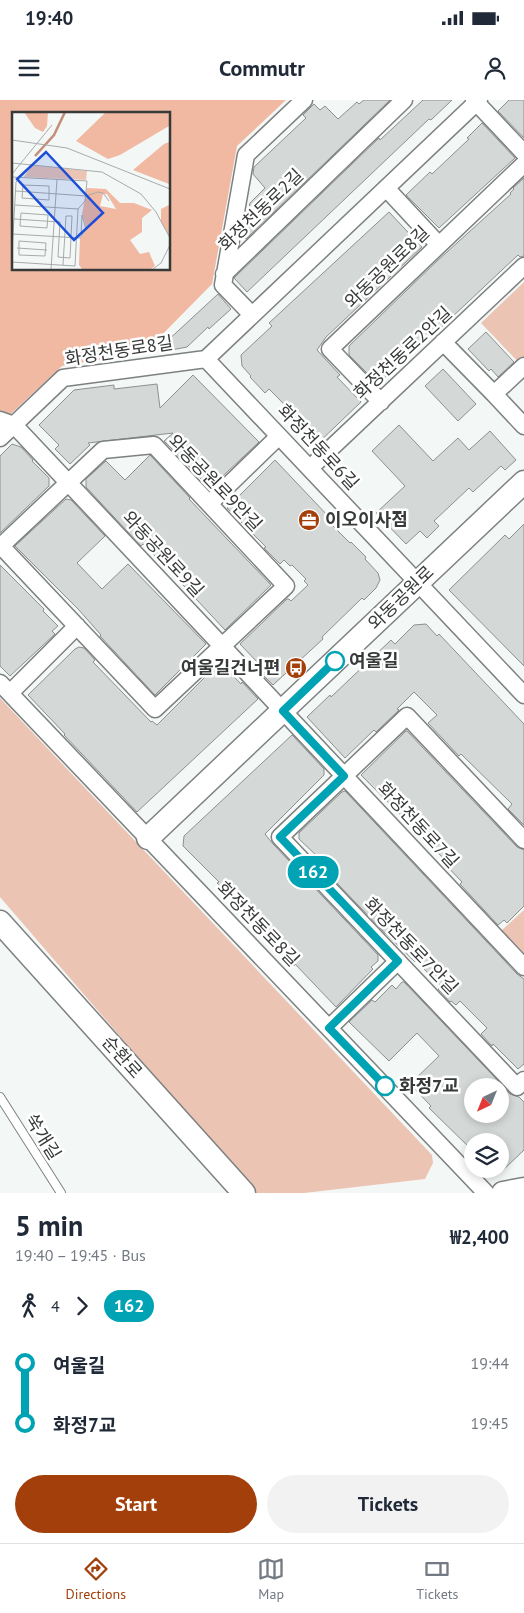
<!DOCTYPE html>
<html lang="en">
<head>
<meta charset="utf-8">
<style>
	:root { --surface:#fff; --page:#f2f2f3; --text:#1f2937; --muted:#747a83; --line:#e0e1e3; --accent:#a33f0a }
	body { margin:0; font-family:"PT Sans","Noto Sans KR",sans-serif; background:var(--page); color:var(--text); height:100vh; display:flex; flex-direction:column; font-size:19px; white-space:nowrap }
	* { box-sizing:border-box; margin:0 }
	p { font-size:16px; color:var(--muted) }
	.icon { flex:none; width:28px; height:28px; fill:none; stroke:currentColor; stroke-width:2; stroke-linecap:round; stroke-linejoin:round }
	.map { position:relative; height:1093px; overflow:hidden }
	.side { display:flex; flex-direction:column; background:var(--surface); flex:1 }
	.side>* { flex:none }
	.badge { padding:0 10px; border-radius:16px; font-size:18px; line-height:32px }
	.needle { width:32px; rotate:223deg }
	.fabs { position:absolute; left:464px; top:978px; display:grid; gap:10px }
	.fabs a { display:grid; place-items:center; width:45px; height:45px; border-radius:50%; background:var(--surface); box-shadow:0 2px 8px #0003; font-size:25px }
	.map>.badge { position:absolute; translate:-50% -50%; box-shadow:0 0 0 2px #fff }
	.legs { display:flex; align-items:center; gap:8px; height:55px; padding:0 15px; font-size:16px }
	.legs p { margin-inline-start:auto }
	.summary { display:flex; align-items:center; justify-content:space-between; height:85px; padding:0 15px }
	h1 { font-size:28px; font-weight:700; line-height:38px }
	.button { display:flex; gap:10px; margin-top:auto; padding:10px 15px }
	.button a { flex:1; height:58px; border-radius:30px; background:var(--accent); color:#fff; font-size:20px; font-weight:700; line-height:58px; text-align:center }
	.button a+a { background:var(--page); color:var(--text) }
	ul { padding:0 15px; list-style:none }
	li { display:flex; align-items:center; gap:18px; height:60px; font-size:19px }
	li i { display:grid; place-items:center; width:8px; height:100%; margin:0 6px; background:currentColor }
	li i::after { content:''; width:12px; height:12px; margin:-6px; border:4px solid; border-radius:50%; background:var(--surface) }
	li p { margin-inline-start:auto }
	li:first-child i { background:linear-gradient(#0000 50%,currentColor 0) }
	li:last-child i { background:linear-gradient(currentColor 50%,#0000 0) }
	.status { display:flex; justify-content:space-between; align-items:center; height:35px; padding:0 25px; background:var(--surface); direction:ltr }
	.status svg { height:14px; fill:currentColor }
	header { display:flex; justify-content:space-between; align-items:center; height:65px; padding:0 15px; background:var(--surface); font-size:22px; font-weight:700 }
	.tabs { display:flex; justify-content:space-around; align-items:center; height:70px; border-top:1px solid var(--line); background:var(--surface); font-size:14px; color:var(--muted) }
	.tabs a { display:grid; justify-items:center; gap:2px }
	.tabs .current { color:var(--accent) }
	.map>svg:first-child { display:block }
	.green { fill:#ecc4b4 }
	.forest { fill:#f1b8a2; fill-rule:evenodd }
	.building { fill:#d4d8d7; stroke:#8c908f }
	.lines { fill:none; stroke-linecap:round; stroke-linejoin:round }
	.lane-casing { stroke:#7e8181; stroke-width:10 }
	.street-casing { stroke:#7e8181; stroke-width:19 }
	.secondary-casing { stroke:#7e8181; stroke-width:25 }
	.lane { stroke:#fff; stroke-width:8 }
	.street { stroke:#fff; stroke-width:16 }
	.secondary { stroke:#fff; stroke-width:22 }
	.line-1-casing { stroke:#fff; stroke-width:11 }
	.line-1 { stroke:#00a3b4; stroke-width:8 }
	.stop-1-dot { fill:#fff; stroke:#00a3b4; stroke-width:2.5 }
	.labels { text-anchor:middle; stroke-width:5; stroke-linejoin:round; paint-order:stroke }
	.street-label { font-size:18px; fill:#383a3a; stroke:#fff }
	.poi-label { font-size:18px; font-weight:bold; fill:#383a3a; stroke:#fff; text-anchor:start }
	.stop-label { font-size:18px; font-weight:bold; fill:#383a3a; stroke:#fff; text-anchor:start }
	.inset-river { fill:none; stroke:#c48e78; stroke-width:2.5 }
	.inset-road { fill:none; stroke:#a8abab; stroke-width:1 }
	.view { fill:#1d4ed8; fill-opacity:0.15; stroke:#1d4ed8; stroke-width:2.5 }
	.inset-edge { fill:none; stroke:#383a3a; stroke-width:2.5 }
</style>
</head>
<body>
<div class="status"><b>19:40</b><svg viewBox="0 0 49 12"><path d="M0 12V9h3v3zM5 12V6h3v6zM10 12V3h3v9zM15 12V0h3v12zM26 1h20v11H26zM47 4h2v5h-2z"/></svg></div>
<header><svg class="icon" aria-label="menu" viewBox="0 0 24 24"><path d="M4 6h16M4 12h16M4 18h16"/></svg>Commutr<svg class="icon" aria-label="person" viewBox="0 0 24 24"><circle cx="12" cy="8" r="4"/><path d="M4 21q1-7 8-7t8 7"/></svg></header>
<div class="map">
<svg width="524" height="1093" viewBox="0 0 524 1093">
	<rect width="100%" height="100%" fill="#f3f7f6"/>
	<!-- green -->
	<path class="green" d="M524,182V262L521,265L481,223Z
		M0,598L432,1055L433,1063L425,1079L304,1093H255L0,797Z
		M524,810V855L501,831Z"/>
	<!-- forest -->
	<path class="forest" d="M0,0H286L237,46L212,184L145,252L62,266L0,324ZM14,14H169V169H14Z"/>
	<!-- building -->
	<path class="building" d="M364,0H390L246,139L243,136L250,103L265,88L253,74L254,67L306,18L303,15L314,4L320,10L325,6L338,19L357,2L359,4Z
		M423,0H452L431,20L429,19L247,192L234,178L379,38L380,40Z
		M509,0H524V38L498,11Z
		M482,23L515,58L439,128L406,95L430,72L432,74L469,39L467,38Z
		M524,78V156L520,157L518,155L434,234L432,232L378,284L349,255V246L436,162L511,94L510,93L514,89L513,88Z
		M389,112L422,147L326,237L317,250L340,275L337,277L361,302L315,346L295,324L299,320L278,298L269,289L265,293L250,277L251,276L242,266L241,255L272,226L269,223Z
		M218,194L231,209L209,229L208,227L187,247L171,250L165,243Z
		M486,232L514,262L498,277L491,269L489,271L468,249Z
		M443,269L476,304L458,321L425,286Z
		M193,275L259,342L210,388L164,341L173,333L88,343L90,345L70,364L55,349L59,345L39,325L74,290L114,285V289L157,284L160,308Z
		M399,325L433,361L458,338L469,350L490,331L516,360L505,370L501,366L473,392L469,388L434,421L439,426L427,438L420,431L406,444L376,413L405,386L372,351Z
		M12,344L21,347L33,360L32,361L49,378V386L0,433V356Z
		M150,355L190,398L189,399L271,485L225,530L169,470L143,444L141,446L86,387V379L106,361L125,380Z
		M275,360L330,418L328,421L350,443L351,442L366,457L365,459L378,473L380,480L376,488L364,500L362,498L322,537L323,539L273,585L256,568L259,564L240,544L287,499H289L291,501L308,485L304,481L306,479L292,465L290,466L284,460L280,464L264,448L266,447L227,408Z
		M66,399L71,400L105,436L77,463L102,489L128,464L206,544L155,595L100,536L101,535L79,510L15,446Z
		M524,424V566L449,490L505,435L509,439Z
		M0,465L44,509L43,511L58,526L52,531L55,534L10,576L0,566Z
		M426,524L437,536L439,534L524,624V725L508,709L512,704L461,654L459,656L428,623L437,615L414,592L397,609L399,610L376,632L374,630L345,658L307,617L330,595L331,597L391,540L395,544L414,525Z
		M79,547L84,548L95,560L93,562L151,622L152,621L157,625L220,562L241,584L242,582L258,599L137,712L64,635L65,634L28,595L75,549Z
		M406,631H407L517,747L524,750V806L507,823L504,820L498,825L460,784L462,782L444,763L446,761L361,675Z
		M292,635L324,669V675L265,734L273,744L378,855V861L371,867L373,869L336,907L295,864L294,866L275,847L278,844L217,783L219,782L183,746L184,736Z
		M345,691L517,874L524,879V964L518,969L493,944L492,946L481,934L487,928L460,901L456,905L451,901L450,902L438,889L441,886L416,861L415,862L382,830L334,780L338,776L299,739V733L342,692Z
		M402,882H404L503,986H472V1014H500V989L503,987L510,994L519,997L524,1002V1050L500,1073V1041H472V1050L429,1008L431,1006L410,984L439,956L417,933L389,961L349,922L372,900L375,902L392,885L396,889Z"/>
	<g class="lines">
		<!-- lane casing -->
		<g class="lane-casing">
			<path id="lane" d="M0,997L61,1093"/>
		</g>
		<!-- street casing -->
		<g class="street-casing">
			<path id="street" d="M474,0L524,53
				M386,88L439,145
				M224,174L404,0
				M252,215L223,185L246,55L304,0
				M443,242L494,294
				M206,259L524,595
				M206,259L479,0
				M524,266L494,294L524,326
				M381,302L330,249L524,64
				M0,320L14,325L524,867
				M0,338L63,278L206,259
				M154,345L286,486L155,609L1,446L103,350Z
				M310,368L524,166
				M209,404L279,336
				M0,583L486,1093
				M10,593L77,526
				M524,740L407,616L280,737L517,987L524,980
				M329,928L398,861"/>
		</g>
		<!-- secondary casing -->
		<g class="secondary-casing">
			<path id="secondary" d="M148,738L524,382
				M0,822L244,1093
				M503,1093L524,1089"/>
		</g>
		<!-- lane -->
		<use href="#lane" class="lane"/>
		<!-- street -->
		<use href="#street" class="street"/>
		<!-- secondary -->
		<use href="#secondary" class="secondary"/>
	</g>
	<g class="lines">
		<!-- line-1 casing -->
		<g class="line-1-casing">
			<path id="line-1" d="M335,561L283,611L344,676L280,737L398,861L329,928L385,986"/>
		</g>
		<!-- line-1 -->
		<use href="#line-1" class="line-1"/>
	</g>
	<!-- icons -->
	<defs>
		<g id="office-disc" transform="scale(1.125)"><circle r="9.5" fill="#a33f0a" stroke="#fff"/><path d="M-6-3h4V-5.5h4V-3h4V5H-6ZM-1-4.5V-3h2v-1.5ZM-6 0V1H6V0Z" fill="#fff"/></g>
		<g id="bus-disc" transform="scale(1.125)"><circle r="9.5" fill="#a33f0a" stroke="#fff"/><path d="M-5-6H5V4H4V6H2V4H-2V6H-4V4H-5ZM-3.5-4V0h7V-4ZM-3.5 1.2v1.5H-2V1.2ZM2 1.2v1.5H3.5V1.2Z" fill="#fff"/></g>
	</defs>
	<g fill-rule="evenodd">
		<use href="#office-disc" x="309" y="420"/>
		<use href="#bus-disc" x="296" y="568"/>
	</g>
	<!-- markers -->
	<g class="stop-1-dot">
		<circle cx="335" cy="561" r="9"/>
		<circle cx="385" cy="986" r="9"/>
	</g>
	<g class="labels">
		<!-- street labels -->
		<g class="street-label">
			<text transform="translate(261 110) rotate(-44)" y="6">화정천동로2길</text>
			<text transform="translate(387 167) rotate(-44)" y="6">와동공원로8길</text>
			<text transform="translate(119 251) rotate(-9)" y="6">화정천동로8길</text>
			<text transform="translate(403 253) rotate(-43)" y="6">화정천동로2안길</text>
			<text transform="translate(318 347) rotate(47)" y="6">화정천동로6길</text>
			<text transform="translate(215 383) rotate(46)" y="6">와동공원로9안길</text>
			<text transform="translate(163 454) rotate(47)" y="6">와동공원로9길</text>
			<text transform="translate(401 498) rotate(-44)" y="6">와동공원로</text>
			<text transform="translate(418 725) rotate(47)" y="6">화정천동로7길</text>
			<text transform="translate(258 824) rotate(46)" y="6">화정천동로8길</text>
			<text transform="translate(411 846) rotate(46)" y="6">화정천동로7안길</text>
			<text transform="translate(122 957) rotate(48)" y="6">순환로</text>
			<text transform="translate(43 1037) rotate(58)" y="6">쑥개길</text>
		</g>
		<!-- poi labels -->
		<g class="poi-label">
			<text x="325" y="426">이오이사점</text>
			<text x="280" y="574" text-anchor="end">여울길건너편</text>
		</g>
		<!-- stop labels -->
		<g class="stop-label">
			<text x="349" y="567">여울길</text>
			<text x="399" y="992">화정7교</text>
		</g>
	</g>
	<!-- overview -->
	<g transform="translate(12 12)">
		<rect width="158" height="158" fill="#f3f7f6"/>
		<path d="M20,53L75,59L74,68L12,65Z" fill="#ecc4b4"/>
		<path d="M12,0H36L35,14L31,20L23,16ZM94,0H157V14L108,43L96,47L64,29ZM157,30V72L121,58L152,32ZM75,76L94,77L108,91H122L140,98L130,106V120L118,128L128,142L137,140L143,154L139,157H70L67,153L68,126L75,117L70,102ZM91,82H95L104,97L88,94ZM157,93V124L149,110V97Z" fill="#f1b8a2" fill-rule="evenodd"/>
		<path class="inset-river" d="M23,44L42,23L53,0"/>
		<path class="inset-road" d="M0,28L55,36L158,77M0,51L90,60L129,82L144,100L158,126M0,62L40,13M0,65L75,69L73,89L66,97M11,73L37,74V88L10,86ZM4,79L74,84L86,80L91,81L97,89M3,93L66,97M9,101L36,103L35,116L8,114ZM2,107L48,110L46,145L58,146L60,104H54M0,122L68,126L74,117L70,103M69,123L70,103M7,129L34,131L33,144L7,143ZM5,136L35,138M0,140L4,70L19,53M0,150L63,154L66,97M51,153L54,104M39,157L45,67M141,157L149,151L158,133"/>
		<path class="view" d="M34,40L91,101L62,128L5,67Z"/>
		<rect width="158" height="158" class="inset-edge"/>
	</g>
</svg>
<div class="fabs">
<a><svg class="needle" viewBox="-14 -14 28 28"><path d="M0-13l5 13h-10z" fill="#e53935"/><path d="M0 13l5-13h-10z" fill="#747a83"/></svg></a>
<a><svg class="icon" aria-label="layers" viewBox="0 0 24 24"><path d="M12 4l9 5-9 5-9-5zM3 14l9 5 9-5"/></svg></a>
</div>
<b class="badge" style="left:313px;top:772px;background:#00a3b4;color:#fff">162</b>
</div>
<section class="side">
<div class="summary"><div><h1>5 min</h1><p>19:40 – 19:45 · Bus</p></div><b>₩2,400</b></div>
<div class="legs"><svg class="icon" aria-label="walk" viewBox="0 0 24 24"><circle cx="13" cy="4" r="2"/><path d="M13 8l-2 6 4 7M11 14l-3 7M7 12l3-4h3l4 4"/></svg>4<svg class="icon" aria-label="forward" viewBox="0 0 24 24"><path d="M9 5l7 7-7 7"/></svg><b class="badge" style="background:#00a3b4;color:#fff">162</b></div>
<ul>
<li><i style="color:#00a3b4"></i><b>여울길</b><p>19:44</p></li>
<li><i style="color:#00a3b4"></i><b>화정7교</b><p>19:45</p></li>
</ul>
<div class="button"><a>Start</a><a>Tickets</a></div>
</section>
<nav class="tabs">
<a class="current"><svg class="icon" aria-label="directions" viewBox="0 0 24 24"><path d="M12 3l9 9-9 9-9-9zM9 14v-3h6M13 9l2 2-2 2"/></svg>Directions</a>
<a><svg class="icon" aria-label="map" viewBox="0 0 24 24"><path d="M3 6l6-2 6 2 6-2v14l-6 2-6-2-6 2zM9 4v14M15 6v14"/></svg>Map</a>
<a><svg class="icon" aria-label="tickets" viewBox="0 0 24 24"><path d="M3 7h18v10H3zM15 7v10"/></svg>Tickets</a>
</nav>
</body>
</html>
